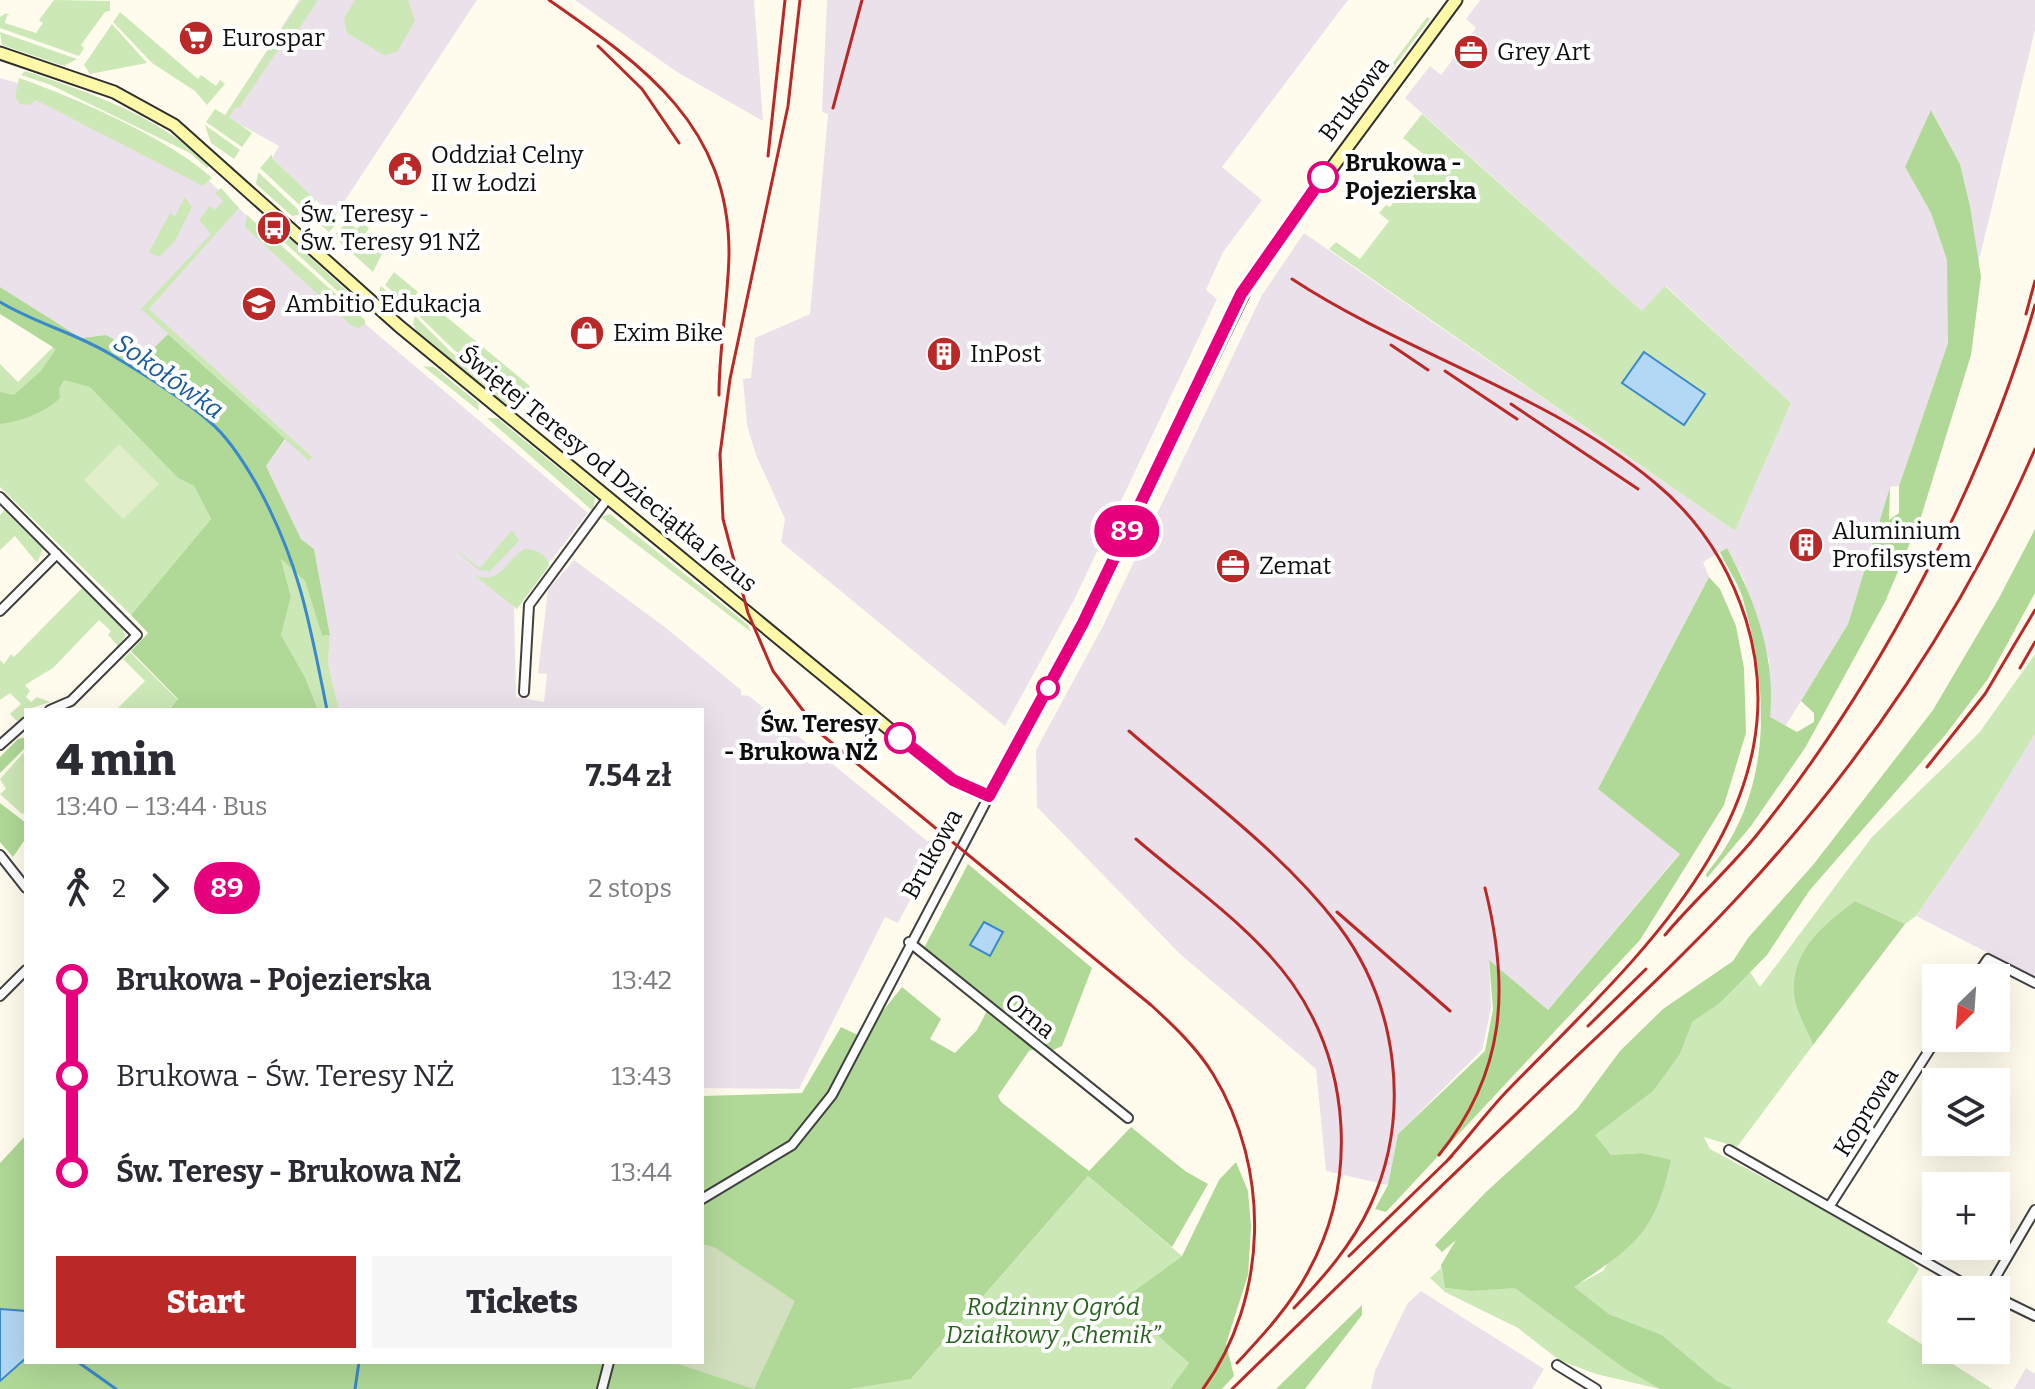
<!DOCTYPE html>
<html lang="en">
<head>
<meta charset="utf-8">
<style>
	:root { --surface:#fff; --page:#f7f7f7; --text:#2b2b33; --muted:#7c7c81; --accent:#ba2927 }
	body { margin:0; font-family:Bitter,serif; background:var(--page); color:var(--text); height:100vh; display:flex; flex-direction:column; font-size:30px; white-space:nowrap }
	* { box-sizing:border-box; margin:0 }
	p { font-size:26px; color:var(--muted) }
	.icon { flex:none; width:44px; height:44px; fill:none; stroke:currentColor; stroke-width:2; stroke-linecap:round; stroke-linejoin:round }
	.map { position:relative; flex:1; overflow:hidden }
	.panel { position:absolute; left:24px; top:708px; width:680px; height:656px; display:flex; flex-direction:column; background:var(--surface); border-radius:0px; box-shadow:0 8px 32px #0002 }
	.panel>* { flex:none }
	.badge { padding:0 16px; border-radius:26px; font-size:28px; line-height:52px }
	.needle { width:52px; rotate:205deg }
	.buttons { position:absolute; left:1922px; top:964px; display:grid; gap:16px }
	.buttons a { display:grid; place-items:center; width:88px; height:88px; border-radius:0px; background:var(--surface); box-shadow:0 8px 32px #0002; font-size:40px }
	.map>.badge { position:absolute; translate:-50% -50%; box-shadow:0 0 0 4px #fff }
	.legs { display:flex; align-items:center; gap:12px; height:88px; padding:0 32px; font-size:26px }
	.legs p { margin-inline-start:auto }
	.overview { display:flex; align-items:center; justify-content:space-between; height:136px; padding:0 32px }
	h1 { font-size:44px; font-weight:800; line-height:60px }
	.cta { display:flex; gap:16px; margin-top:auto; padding:16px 32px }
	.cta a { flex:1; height:92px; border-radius:0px; background:var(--accent); color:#fff; font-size:32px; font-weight:800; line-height:92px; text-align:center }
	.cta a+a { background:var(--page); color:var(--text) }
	ul { padding:0 32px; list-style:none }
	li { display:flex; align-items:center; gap:28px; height:96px; font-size:30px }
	li i { display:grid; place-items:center; width:12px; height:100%; margin:0 10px; background:currentColor }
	li i::after { content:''; width:20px; height:20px; margin:-10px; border:6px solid; border-radius:50%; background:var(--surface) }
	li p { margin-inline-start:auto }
	li:first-child i { background:linear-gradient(#0000 50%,currentColor 0) }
	li:last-child i { background:linear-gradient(currentColor 50%,#0000 0) }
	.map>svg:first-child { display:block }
	.industrial { fill:#ebe1eb }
	.green { fill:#cde8b7 }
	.forest { fill:#b0d997 }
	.cemetery { fill:#d3e0bf }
	.pitch { fill:#e0efc9 }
	.water { fill:#b2d8f5; stroke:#3b88cb; stroke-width:2 }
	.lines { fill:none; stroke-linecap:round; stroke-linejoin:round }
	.stream { stroke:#3b88cb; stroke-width:3 }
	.street-casing { stroke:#404040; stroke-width:12 }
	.secondary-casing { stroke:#2f2f2f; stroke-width:15 }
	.street { stroke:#fff; stroke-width:8 }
	.secondary { stroke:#fdf9a9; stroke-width:11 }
	.rail { stroke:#ba2927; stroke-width:3 }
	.line-1-casing { stroke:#fff; stroke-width:18 }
	.line-1 { stroke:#e6007e; stroke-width:12 }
	.stop-1-dot { fill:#fff; stroke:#e6007e; stroke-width:4 }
	.labels { text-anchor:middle; stroke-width:8; stroke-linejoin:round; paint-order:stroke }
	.poi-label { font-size:24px; fill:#0d0d0d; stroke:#fff; text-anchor:start }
	.street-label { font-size:24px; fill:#0d0d0d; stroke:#fff }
	.stop-label { font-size:24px; font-weight:bold; fill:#0d0d0d; stroke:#fff; text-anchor:start }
	.park-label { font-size:24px; font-style:italic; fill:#28631e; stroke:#fff }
	.water-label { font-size:26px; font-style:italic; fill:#185a9c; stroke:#fff }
</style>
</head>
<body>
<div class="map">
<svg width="2035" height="1389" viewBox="0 0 2035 1389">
	<rect width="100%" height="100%" fill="#fffced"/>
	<!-- industrial -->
	<path class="industrial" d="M299,0H477L334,217L272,158L279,146L225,116Z
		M575,0H754L763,121L677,72Z
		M827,0H1348L1222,167L1262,200L1223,252L1206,290L1217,299L1074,600L1005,726L781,542L785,519L756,455L747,425L743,379L751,378L755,338L810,314L828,114L822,112Z
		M1480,0H2035V30L1978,264L1970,206L1960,164L1932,111L1905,167L1931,213L1947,260L1951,296L1948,343L1899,486L1890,487L1848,624L1785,727L1770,717L1769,660L1744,580L1727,548L1703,562L1709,577L1598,789L1680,853L1548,1010L1489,961L1491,1008L1482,1050L1398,1134L1388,1185L1326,1171L1316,1069L1180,954L1037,807L1036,750L1104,624L1262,295L1304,233L1735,531L1791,403L1666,286L1643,312L1405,98L1430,66L1441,75L1476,28L1466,19Z
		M0,78L17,83L23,80L188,162L370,328L588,513L514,607L516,697L544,702L547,674L538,673L548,590L574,560L666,628L741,690V695L749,696L937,849L898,923L885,917L799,1089L702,1088V710H339L328,663L330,635L314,549L301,539L266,466L285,440L168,334L146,358L106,335L81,338L0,287Z
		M2035,734V977L1916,916L1975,831Z
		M1421,1291L1544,1369L1532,1389H1371L1375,1371L1407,1304Z
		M2026,1368L2035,1374V1389H2014Z"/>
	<!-- green -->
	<path class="green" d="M54,0L110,1V11L105,12L81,45L84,48L79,56L0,28V17L6,13L10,16L7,15L5,23L36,33L43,23L39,20Z
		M301,0H318L297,32L292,29L239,108L236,107L229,117L252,133L242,147L206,122L215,109L225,115Z
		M355,0H408L415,21L397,52L384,55L347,33L344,18Z
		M120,12L198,79L201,75L216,86L220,80L225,84L207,105L195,91L152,63L113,22Z
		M1427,17L1430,19L1387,76L1381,79Z
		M112,24L147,63L90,74L84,65Z
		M0,32L77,59L64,66L2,45Z
		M25,71C94,94 156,115 210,165L207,168L190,153L51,85L21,75Z
		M19,78C74,97 170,139 212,178L203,186L36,100L29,105L20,104L15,97Z
		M1422,114L1642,311L1665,286L1791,403L1735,531L1329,249L1336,242L1360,259L1389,221L1379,213L1386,205L1390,207L1427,157L1403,138Z
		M205,125L240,150L234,159L211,143Z
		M272,154V158L316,200L306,211L260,168Z
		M258,172L303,214L292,216L256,184Z
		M221,188L239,208L149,309L312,457L309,461L141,309L211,234L199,220L210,206L215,210L223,201L215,193Z
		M185,197L192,207L175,241L159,257L149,252L170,213L175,216Z
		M323,207L339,221L329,232L314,219Z
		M247,215L365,320V324L359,328L352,326L245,227Z
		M347,222L357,229L362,223L369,228L363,237L359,234L355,238L358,242L348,250L334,236Z
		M371,235L386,246L373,272L352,253Z
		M289,238L347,291L343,296L283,241Z
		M394,272L418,292L408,305L385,285Z
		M381,286L405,308L402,311H394L377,297Z
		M422,307L437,309L530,386L519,402L453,349L417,314Z
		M415,316L451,352L517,404L508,405L417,332L413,324Z
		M54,346L178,478L194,486L211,519L131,615L0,487V364L18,382Z
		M423,366L434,367L478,403L479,411Z
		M487,418H497L595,498L593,511Z
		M4,510L43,549L37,563L15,536L0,550V515Z
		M610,514L748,625L751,632L601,517Z
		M512,530L519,541L490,571L479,570L449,545L480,568Z
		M525,549C536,549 548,555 549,566L517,609L474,575C501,586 505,559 525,549Z
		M281,559L305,581L322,636L330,635L328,663L339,710H318L305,677L281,635L291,597Z
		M82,588L123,629L125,637L118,646L108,635L111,631L99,620L53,668L25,685L30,691L26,697L31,702L37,697L50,702L26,710V716L17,721L10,714L21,704L10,693L0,700V660L4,664L11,654L14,657Z
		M130,652L178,700L168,710H116L145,681L123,659Z
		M2035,654V734L1977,828L1916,916L1905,924L1855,901L1794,994L1813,1045L1737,1147L1704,1137L1710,1149L1898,1250L1919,1269L1887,1322L1992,1389H1734L1717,1381L1662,1335L1609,1314L1573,1287L1603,1271L1671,1161L1642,1153L1611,1155L1594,1135L1634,1103L1680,1054L1691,1022L1720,1003L1750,972L1760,987L1872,837L1979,733Z
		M26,750V812L22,814L0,794L6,789L0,779Z
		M1088,1176L1182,1256L1119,1302L1189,1363L1170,1389H850L912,1378Z
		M1441,1268L1445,1288L1471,1291L1515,1287L1625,1369L1660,1389L1596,1374L1559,1360L1518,1328L1445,1292L1430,1278Z"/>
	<!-- forest -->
	<path class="forest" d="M1931,110L1960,164L1970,206L1981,277L1971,355L1921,517L1885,602L1805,748L1751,826L1707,878L1706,874C1774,794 1770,691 1742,596C1737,581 1726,566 1720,552L1727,548C1755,600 1776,656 1770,717L1797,732L1814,722V713L1801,701L1848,624L1890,487L1889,520L1899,513V486L1948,343L1947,260L1931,213L1905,167Z
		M0,287L81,338L106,335L145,357L168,334L285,439L266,466L301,539L314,549L330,635L322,636L305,581L281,559L291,597L281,635L305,677L318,710H169L178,699L131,651L148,633L131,615L211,519L194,486L178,478L90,387L64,380L59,389L60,398C44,413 22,421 0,424V392L14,395L41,371L56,349L0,314Z
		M2035,529V593L1988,679L1946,734L1809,891L1767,955L1720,1003L1692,1022L1680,1054L1653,1091L1595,1135L1611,1155L1642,1153L1671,1160C1654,1236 1634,1246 1574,1287L1609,1314L1662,1335L1717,1381L1734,1389H1660L1625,1369L1515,1288L1471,1291L1445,1288L1441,1265L1456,1240L1442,1252L1435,1245L1486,1192L1577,1109L1620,1051L1663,1009L1733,961L1748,938L1813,865L1933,710L1999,598Z
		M1709,577L1720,589L1736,626L1744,668L1746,733L1724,805L1640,940L1386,1212L1375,1209L1388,1185L1398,1134L1485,1051L1493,1009L1489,960L1548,1010L1680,854L1598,789Z
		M26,737V747L0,773V757L18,739Z
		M0,803L26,823V838L13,857L0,842Z
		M968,864L1092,968L1062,1046L1051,1051L1043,1046L1029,1051L998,1096L1001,1102L1089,1171L1131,1127L1185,1171L1208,1184L1172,1247L1088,1176L911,1379L850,1389H0V1381L26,1358V1362H702V1096L802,1093L841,1027L862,1037L902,987L941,1019L930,1039L955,1053L977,1030L991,1003L924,948Z
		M1855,901L1905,924L1813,1045C1807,1029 1794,1008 1794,992C1792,949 1825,924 1855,901Z
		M26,1135V1311L0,1309V1163Z
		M1236,1162L1248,1191L1251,1227L1248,1275L1226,1344L1234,1376L1222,1389H1170L1189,1363L1119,1302L1182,1256L1219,1180Z
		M1362,1305V1315L1305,1389H1276Z"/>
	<!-- cemetery -->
	<path class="cemetery" d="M702,1244L714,1247L795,1301L754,1389L672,1362H702Z"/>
	<!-- pitch -->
	<path class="pitch" d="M119,444L159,484L123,519L84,480Z"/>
	<!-- water -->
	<path class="water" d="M1644,352L1705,394L1684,425L1622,383Z
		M984,922L1003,932L990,956L970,945Z
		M0,1309L26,1311V1358L0,1381Z"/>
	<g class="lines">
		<!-- stream -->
		<path class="stream" d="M0,302C35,323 75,333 110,354C144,374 180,396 210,422C229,438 245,464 257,485C300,563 310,625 327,710
			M78,1362L116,1389
			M355,1389L359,1362"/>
		<!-- street casing -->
		<g class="street-casing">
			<path id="street" d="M0,497L137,635L71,701L50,710
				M0,611L57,554
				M524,692L529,605L608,498
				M0,745L26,722
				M0,855L26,888
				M909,942L1128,1118
				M1975,978L1988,959L2035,983
				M0,996L26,970
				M1729,1150L1975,1290
				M702,1199L792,1145L832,1095L989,796
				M1829,1207L1937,1038
				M1988,1290L2035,1210
				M1996,1297L2035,1316
				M1557,1365L1596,1389
				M602,1389L609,1362"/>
		</g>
		<!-- secondary casing -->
		<g class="secondary-casing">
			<path id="secondary" d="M0,53L114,92L174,125L399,326L900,738L958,783L989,796L1083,623L1252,276L1456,0"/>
		</g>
		<!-- street -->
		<use href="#street" class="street"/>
		<!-- secondary -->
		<use href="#secondary" class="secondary"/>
		<!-- rail -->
		<path class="rail" d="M549,0C644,66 730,126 729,255C728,302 719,348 719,395
			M800,0L788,106L730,379L720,454L723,519L748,613L773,671L821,734L1151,1005C1174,1026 1197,1048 1213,1074C1271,1169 1269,1298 1203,1389
			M598,46L642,89L679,143
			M833,108L862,0
			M768,156L785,0
			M1292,279C1408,355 1547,393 1654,482C1698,518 1729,566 1746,620C1806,815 1628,966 1507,1091C1485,1114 1467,1139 1446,1162
			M2026,314L2035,281
			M1391,345L1428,370
			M1445,371L1517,419
			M1511,404L1638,489
			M2020,668L2035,642
			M1129,731C1199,792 1280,850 1338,925C1398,1004 1412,1115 1370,1206C1352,1245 1323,1278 1294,1308
			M1927,767L1985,694L2035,610
			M1136,839C1188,884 1252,927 1292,983C1351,1067 1358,1182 1308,1272C1290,1306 1263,1335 1237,1363
			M1337,912L1450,1011
			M1665,935C1695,899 1731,868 1760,831C1878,683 1982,487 2035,305
			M1588,1026L1646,969
			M1439,1155C1506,1072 1510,988 1485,888
			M1349,1256L1452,1156
			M1232,1389C1333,1290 1436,1191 1538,1093C1606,1028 1675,965 1739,896C1861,765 1964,613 2035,449"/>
	</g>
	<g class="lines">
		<!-- line-1 casing -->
		<g class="line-1-casing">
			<path id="line-1" d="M900,738L953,780L989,796L1083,623L1241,294L1323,177"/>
		</g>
		<!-- line-1 -->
		<use href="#line-1" class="line-1"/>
	</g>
	<!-- icons -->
	<defs>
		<g id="supermarket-disc" transform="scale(1.8)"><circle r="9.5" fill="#ba2927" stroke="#fff"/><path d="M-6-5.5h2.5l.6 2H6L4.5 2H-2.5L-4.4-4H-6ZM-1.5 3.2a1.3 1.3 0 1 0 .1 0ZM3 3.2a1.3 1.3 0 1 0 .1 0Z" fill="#fff"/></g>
		<g id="office-disc" transform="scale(1.8)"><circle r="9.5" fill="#ba2927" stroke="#fff"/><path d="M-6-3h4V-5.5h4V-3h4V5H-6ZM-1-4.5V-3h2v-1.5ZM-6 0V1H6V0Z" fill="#fff"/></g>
		<g id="civic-disc" transform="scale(1.8)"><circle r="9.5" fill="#ba2927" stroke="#fff"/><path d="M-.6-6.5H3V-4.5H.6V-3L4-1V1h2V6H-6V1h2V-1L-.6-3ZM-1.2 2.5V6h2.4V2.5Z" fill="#fff"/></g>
		<g id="bus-disc" transform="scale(1.8)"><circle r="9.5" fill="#ba2927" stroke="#fff"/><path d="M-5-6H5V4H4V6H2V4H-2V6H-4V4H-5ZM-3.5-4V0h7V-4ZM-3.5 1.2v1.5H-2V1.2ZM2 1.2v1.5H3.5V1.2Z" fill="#fff"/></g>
		<g id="school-disc" transform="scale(1.8)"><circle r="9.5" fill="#ba2927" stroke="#fff"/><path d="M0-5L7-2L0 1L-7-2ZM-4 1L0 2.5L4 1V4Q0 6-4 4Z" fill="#fff"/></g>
		<g id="shop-disc" transform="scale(1.8)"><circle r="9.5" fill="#ba2927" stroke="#fff"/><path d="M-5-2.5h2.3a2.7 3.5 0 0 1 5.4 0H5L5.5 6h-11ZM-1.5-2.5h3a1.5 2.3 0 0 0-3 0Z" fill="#fff"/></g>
		<g id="building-disc" transform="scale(1.8)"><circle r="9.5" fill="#ba2927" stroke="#fff"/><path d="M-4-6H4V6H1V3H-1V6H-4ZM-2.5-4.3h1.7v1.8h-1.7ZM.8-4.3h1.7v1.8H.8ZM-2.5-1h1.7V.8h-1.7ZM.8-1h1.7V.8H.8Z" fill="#fff"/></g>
	</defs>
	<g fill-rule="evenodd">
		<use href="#supermarket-disc" x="196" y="38"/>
		<use href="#office-disc" x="1471" y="52"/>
		<use href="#civic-disc" x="405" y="169"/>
		<use href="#bus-disc" x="274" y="228"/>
		<use href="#school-disc" x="259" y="304"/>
		<use href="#shop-disc" x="587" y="333"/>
		<use href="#building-disc" x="944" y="354"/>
		<use href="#building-disc" x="1806" y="545"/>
		<use href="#office-disc" x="1233" y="566"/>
	</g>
	<!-- markers -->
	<g class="stop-1-dot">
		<circle cx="1323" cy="177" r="14"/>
		<circle cx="1048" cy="688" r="10"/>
		<circle cx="900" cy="738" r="14"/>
	</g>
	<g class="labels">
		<!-- poi labels -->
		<g class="poi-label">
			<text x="222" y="46">Eurospar</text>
			<text x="1497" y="60">Grey Art</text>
			<text x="431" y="163">Oddział Celny<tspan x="431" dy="28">II w Łodzi</tspan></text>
			<text x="300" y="222">Św. Teresy -<tspan x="300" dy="28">Św. Teresy 91 NŻ</tspan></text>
			<text x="285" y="312">Ambitio Edukacja</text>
			<text x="613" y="341">Exim Bike</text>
			<text x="970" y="362">InPost</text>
			<text x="1832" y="539">Aluminium<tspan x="1832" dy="28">Profilsystem</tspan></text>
			<text x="1259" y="574">Zemat</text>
		</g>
		<!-- street labels -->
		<g class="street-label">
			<text transform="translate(1354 99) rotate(-53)" y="8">Brukowa</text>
			<text transform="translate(608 469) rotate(39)" y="8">Świętej Teresy od Dzieciątka Jezus</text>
			<text transform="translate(932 854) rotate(-61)" y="8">Brukowa</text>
			<text transform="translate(1030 1016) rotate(39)" y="8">Orna</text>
			<text transform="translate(1866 1112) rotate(-58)" y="8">Koprowa</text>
		</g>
		<!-- stop labels -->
		<g class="stop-label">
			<text x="1345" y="171">Brukowa -<tspan x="1345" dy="28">Pojezierska</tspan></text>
			<text x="878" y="732" text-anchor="end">Św. Teresy<tspan x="878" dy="28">- Brukowa NŻ</tspan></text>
		</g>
		<!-- park labels -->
		<g class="park-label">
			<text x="1053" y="1315">Rodzinny Ogród<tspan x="1053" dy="28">Działkowy „Chemik”</tspan></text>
		</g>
		<!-- water labels -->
		<g class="water-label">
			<text transform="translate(169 376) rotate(35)" y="9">Sokołówka</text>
		</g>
	</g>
</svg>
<div class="buttons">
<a><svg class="needle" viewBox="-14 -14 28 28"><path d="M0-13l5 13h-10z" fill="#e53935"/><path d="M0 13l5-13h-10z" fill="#7c7c81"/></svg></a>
<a><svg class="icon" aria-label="layers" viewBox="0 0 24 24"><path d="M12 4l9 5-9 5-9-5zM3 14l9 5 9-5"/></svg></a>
<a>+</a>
<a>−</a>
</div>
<b class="badge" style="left:1127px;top:531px;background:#e6007e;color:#fff">89</b>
<section class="panel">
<div class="overview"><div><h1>4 min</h1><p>13:40 – 13:44 · Bus</p></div><b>7.54 zł</b></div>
<div class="legs"><svg class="icon" aria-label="walk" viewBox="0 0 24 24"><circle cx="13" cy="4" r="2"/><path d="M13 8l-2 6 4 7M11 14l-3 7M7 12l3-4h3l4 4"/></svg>2<svg class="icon" aria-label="forward" viewBox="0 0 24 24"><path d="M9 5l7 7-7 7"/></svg><b class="badge" style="background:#e6007e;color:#fff">89</b><p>2 stops</p></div>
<ul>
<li><i style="color:#e6007e"></i><b>Brukowa - Pojezierska</b><p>13:42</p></li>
<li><i style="color:#e6007e"></i><span>Brukowa - Św. Teresy NŻ</span><p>13:43</p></li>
<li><i style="color:#e6007e"></i><b>Św. Teresy - Brukowa NŻ</b><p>13:44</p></li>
</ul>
<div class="cta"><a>Start</a><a>Tickets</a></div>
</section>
</div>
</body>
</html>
